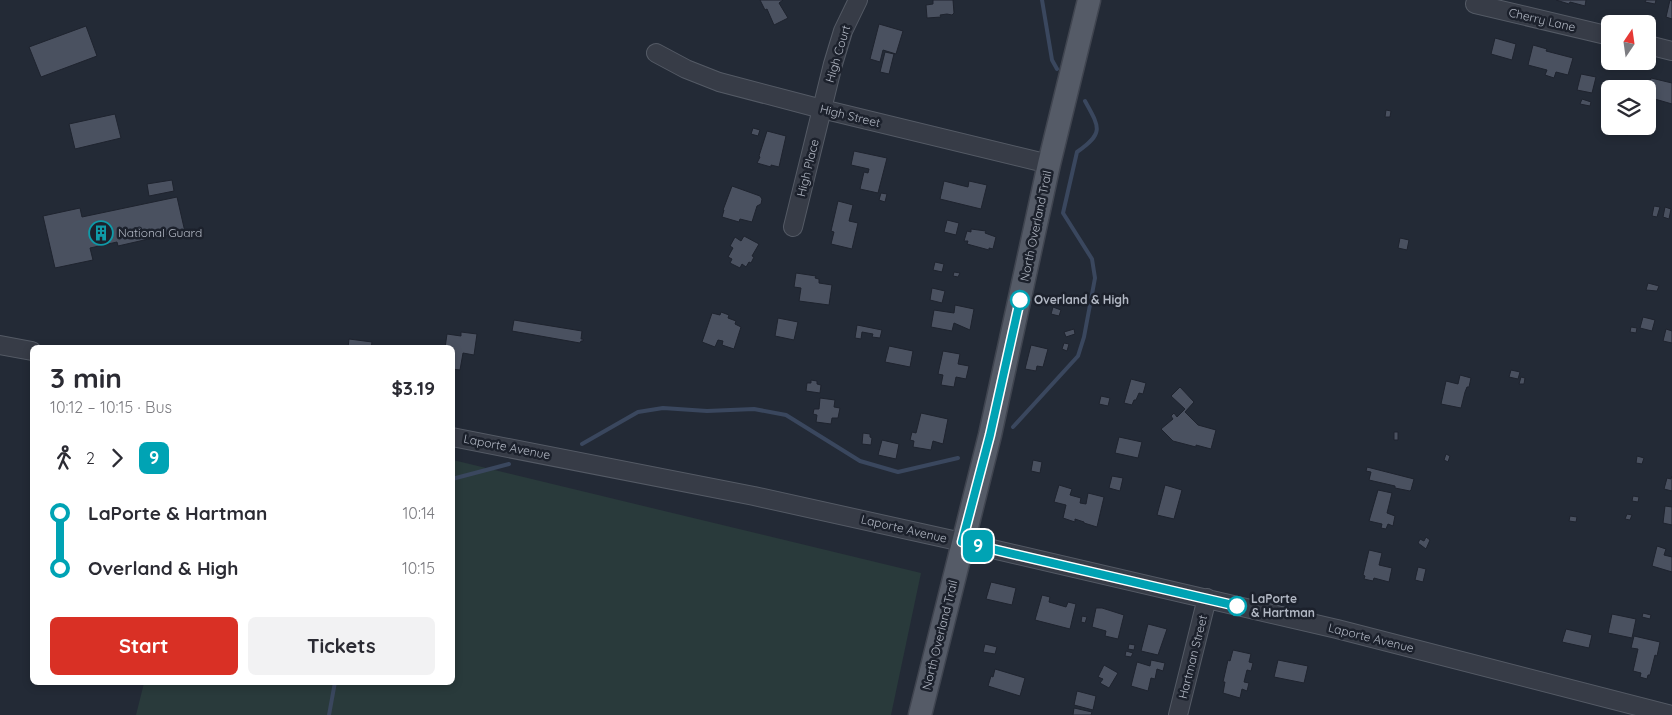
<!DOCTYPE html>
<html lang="en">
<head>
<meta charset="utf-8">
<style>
	:root { --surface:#fff; --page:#f2f2f3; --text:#2b2b33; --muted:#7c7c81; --accent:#d93025 }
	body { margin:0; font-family:Quicksand,sans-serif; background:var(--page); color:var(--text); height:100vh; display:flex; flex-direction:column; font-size:19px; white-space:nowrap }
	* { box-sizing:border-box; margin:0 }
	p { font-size:16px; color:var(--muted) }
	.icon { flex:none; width:28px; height:28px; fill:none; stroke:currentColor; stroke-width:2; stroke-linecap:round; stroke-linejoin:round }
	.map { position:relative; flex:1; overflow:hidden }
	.details { position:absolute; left:30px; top:345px; width:425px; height:340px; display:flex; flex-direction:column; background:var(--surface); border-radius:8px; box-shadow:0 2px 8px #0003 }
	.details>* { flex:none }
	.badge { padding:0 10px; border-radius:8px; font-size:18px; line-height:32px }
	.needle { width:32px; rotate:13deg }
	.fabs { position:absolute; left:1601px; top:15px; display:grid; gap:10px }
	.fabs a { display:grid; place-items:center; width:55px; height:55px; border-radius:8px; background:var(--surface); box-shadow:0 2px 8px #0003; font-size:25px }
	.map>.badge { position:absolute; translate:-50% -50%; box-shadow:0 0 0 2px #fff }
	.legs { display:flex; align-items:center; gap:8px; height:55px; padding:0 20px; font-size:16px }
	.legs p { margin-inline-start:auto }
	.headline { display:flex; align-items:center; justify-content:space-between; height:85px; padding:0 20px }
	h1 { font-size:28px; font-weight:700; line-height:38px }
	.primary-button { display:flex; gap:10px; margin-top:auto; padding:10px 20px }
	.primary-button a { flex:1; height:58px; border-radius:8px; background:var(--accent); color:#fff; font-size:20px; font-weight:700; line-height:58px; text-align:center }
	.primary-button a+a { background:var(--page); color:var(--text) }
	ul { padding:0 20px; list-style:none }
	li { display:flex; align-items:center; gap:18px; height:55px; font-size:19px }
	li i { display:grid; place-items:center; width:8px; height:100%; margin:0 6px; background:currentColor }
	li i::after { content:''; width:12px; height:12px; margin:-6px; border:4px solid; border-radius:50%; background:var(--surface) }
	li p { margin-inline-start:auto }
	li:first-child i { background:linear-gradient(#0000 50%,currentColor 0) }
	li:last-child i { background:linear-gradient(currentColor 50%,#0000 0) }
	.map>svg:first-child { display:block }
	.green { fill:#293a3b }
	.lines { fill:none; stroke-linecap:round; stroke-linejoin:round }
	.stream { stroke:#3a475e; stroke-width:4 }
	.building { fill:#4a5160; stroke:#1e232e }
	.minor-casing { stroke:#545a65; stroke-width:20 }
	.major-casing { stroke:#404550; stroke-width:25 }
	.minor { stroke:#373c47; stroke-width:18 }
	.major { stroke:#555b67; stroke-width:22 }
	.line-1-casing { stroke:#fff; stroke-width:11 }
	.line-1 { stroke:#00a3b4; stroke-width:8 }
	.stop-1-dot { fill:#fff; stroke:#00a3b4; stroke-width:2.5 }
	.labels { text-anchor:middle; stroke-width:5; stroke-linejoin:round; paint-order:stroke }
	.street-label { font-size:12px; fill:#b1b7c3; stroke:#1c212c }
	.poi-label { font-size:12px; fill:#b1b7c3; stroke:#1c212c; text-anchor:start }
	.stop-label { font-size:12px; font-weight:bold; fill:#b1b7c3; stroke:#1c212c; text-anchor:start }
</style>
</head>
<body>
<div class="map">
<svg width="1672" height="715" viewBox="0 0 1672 715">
	<rect width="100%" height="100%" fill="#232a36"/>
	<!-- green -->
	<path class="green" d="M453,460L921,573L891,715H136L144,683L452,682Z"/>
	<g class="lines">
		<!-- stream -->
		<path class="stream" d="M1042,0L1052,60L1057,69
			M1013,427L1078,356L1084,337L1095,278L1092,259L1063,213L1077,152C1104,133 1100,128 1085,101
			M582,444L638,412L663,408L707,411L754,409L786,415L860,461L898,472L958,458
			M452,479L509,464
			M329,715L335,682"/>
	</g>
	<!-- building -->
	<path class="building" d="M760,0H783L779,3L788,18L774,25L767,9L765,10Z
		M933,0H953L954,13L952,15L947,14L940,15L941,17L927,18L926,5L933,4Z
		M1556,0H1586L1585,6L1570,2L1569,4Z
		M1646,0H1656L1655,4L1645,2Z
		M1670,0L1672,1V19L1666,17Z
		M879,24L903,31L896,54L883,50L880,62L870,59Z
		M86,26L97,56L41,77L29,47Z
		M1495,38L1516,44L1512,60L1491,54Z
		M1533,45L1547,49L1546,51L1573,58L1568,75L1556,72L1554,78L1545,75L1547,70L1528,65Z
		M885,52L894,54L889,74L880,72Z
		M1581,74L1596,77L1592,93L1577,90Z
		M1651,78L1672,83V104L1648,97Z
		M1582,99L1591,102L1590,106L1580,104Z
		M1386,110L1391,111L1390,117H1385Z
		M115,114L121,138L75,149L69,124Z
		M1623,126H1630L1628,135L1621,134Z
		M753,128L760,130L758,136L751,134Z
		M767,131L786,136L779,167L771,165V167L757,163L760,157L759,156Z
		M854,151L887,158L878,193L860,189L864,172L868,173L869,169L851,165Z
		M172,180L174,191L149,196L147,184Z
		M944,181L968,187L969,181L987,185L981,209L940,199Z
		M732,186L760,196L762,199L761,204L757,206L752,222L740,219L739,222L722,217L724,210H723Z
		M881,193L887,194L885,202L879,200Z
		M177,197L185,232L160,237L159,232L152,234L153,238L118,246L117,242L90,248L93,260L55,268L43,216L80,208L82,217Z
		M838,201L853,205L849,221L858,223L852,249L831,244L834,232L831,231Z
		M1654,206L1660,207L1657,217L1652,216Z
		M1665,207L1671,209L1669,219L1663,217Z
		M947,220L959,223L956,235L944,232Z
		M971,229L986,231L985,233L996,237L993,249L989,248V250L967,244L968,241H964L967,231L971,232Z
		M744,236L759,244L752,256L754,257L751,263L749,262L746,267L742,264L740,268L730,263L732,259L728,257L733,248L730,246L735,237L741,241Z
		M1400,238L1409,240L1407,250L1398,248Z
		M935,262L944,264L942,272L933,270Z
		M954,272L960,273L958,277L953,276Z
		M796,273L816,276L815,278L819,279V283L832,285L829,305L799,301L801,288L794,287Z
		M1648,283L1659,286L1657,291L1646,290Z
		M932,288L945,291L942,303L930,300Z
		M955,305L974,309L970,330L954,323L952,331L931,327L934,310L954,313Z
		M1053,307L1061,310L1059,316L1051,314Z
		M721,312L729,315L728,318L736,321L735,324L741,327L734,349L722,345L723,341L718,340L715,347L702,342L712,313L720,315Z
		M1643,317L1655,320L1652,331L1640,328Z
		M778,318L798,322L794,340L775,336Z
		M514,320L582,331L581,339H583V341H581L580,343L512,331Z
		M857,325L882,330L880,338L872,337L873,334L862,332L861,339L855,338Z
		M1631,327L1637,328L1636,333L1630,332Z
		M1074,329L1075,334L1066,337L1064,332Z
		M1666,329L1672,331V343L1663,341Z
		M461,332L477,334L474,355L463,353L460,370L452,369V348H445L447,334L461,336Z
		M349,339L372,342L371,348H348Z
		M1064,343L1069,344L1067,351L1062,349Z
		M1031,345L1048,349L1043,367L1037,366L1036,371L1025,369Z
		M889,346L913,351L910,367L885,362Z
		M943,351L960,354L958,364L969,366L966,379L956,377L954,387L941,385L943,375L938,374Z
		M1511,370L1520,372L1518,379L1509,377Z
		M1460,375L1471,378L1469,387H1467L1465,392L1461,408L1441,404L1446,381L1458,384Z
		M1521,377L1525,378L1524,384H1519Z
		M1131,379L1146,383L1143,394L1139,393L1136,400H1134L1132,405L1124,403Z
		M811,380L817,381V384L821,385L820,393L806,391L807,383H811Z
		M1180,387L1194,402L1185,412L1198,425L1216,430L1211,449L1196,445V447L1173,441L1161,429L1173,419L1171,416L1174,413L1177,417L1185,409L1171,396Z
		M1101,396L1110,398L1108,406L1099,404Z
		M820,398L835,400L834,407L840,408L838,418H832L831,424L816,422L817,415L813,414L814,409H819Z
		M921,413L948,419L943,444L933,441L931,450L913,447L914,441L910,440L912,432L916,433Z
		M1394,432H1398V440H1394Z
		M863,433L870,434V437L872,438L871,445L862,444Z
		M1119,437L1142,442L1138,458L1115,453Z
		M882,440L899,444L896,459L878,455Z
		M1446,454L1450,456L1448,462L1444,460Z
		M1637,456L1644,458L1642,464L1636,463Z
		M1033,460L1042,462L1040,473L1031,471Z
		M1367,467L1414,479L1411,490L1410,491L1395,488V486L1369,480L1371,472L1366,471Z
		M1112,476L1123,478L1120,491L1109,488Z
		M1672,476V491L1664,489L1667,478L1671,479Z
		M1059,485L1072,489L1070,495L1081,498L1080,503L1086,504L1088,493L1104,497L1097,527L1084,523V522L1075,519V522L1063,518L1066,505L1054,502Z
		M1165,485L1182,490L1174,519L1157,515Z
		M1378,490L1392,493L1387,513L1395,516L1393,526L1388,524L1386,529L1381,528L1382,524L1369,521Z
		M1633,496L1639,497L1638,502L1632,501Z
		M1665,506L1672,507V525L1663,523Z
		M1627,514L1632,515L1630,520L1625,519Z
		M1570,516L1577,517L1576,522L1569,521Z
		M1426,537L1430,540L1426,549L1418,543L1420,539L1424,541Z
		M1657,546L1666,549L1664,555L1672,557V572L1652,566Z
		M1369,550L1382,553L1379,565L1392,568L1389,582L1374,578L1373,581L1364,579L1365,576L1363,575Z
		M1418,567L1426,569L1423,582L1415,580Z
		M991,582L1016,588L1012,605L986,599Z
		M1042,595L1050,597L1049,602L1066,607L1068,602L1076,604L1070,629L1035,620Z
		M1096,608H1102L1124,615L1118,639L1105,636L1106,631L1092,627Z
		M1643,613L1651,615L1650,619L1642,617Z
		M1612,614L1636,619L1632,638L1608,633Z
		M1082,616L1087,617L1085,623L1081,622Z
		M1148,624L1167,629L1158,655L1141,651Z
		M1566,629L1592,635L1589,648L1562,642Z
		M1634,636L1660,642L1657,656L1655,655L1650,675H1648L1647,679L1640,677L1641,673L1633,671L1638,649L1631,648Z
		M985,644L997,647L995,654L983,652Z
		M1129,644L1135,645L1134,650L1128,649Z
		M1233,650L1251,654L1249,662L1253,663L1251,671L1247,670L1244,682L1249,683L1247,691L1242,689L1240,698L1223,693L1225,682H1223L1228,660L1230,661Z
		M1126,651L1133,653L1131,657L1125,656Z
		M1151,660L1165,663L1163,671L1157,669L1155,679L1151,678L1148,691L1131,686L1137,662L1150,666Z
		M1278,660L1308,666L1304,683L1274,677Z
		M1104,665L1118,673L1109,688L1100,683L1103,679L1098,677Z
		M995,669L1025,678L1020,696L988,686L991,676L993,677Z
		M1077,691L1096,696L1093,710L1074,705Z
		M1074,708L1092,712L1091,715H1073Z"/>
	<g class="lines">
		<!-- minor casing -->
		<g class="minor-casing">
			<path id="minor" d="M1475,4L1610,36
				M1648,45L1672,51
				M656,53L686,69L719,82L822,109L1049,164
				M793,227L833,64L843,31L858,0
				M0,345L32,351
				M452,437L754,496L962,542L1337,629L1672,715
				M1178,715L1207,598"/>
		</g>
		<!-- major casing -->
		<g class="major-casing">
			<path id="major" d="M920,715L990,435L1049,164L1089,0"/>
		</g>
		<!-- minor -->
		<use href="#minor" class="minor"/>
		<!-- major -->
		<use href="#major" class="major"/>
	</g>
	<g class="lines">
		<!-- line-1 casing -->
		<g class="line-1-casing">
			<path id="line-1" d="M1020,300L990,435L962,542L1237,606"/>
		</g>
		<!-- line-1 -->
		<use href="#line-1" class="line-1"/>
	</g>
	<!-- icons -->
	<defs>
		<g id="building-ring" transform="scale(1.25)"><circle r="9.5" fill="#1c212c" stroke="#0f9aa8" stroke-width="1.5"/><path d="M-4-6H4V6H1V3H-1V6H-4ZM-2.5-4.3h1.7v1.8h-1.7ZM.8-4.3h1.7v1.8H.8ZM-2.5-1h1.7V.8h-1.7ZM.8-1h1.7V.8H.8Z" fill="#0f9aa8"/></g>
	</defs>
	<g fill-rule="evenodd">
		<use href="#building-ring" x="101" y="233"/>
	</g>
	<!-- markers -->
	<g class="stop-1-dot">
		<circle cx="1020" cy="300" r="9"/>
		<circle cx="1237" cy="606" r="9"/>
	</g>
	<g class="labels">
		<!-- street labels -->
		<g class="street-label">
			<text transform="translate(1542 20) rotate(13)" y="4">Cherry Lane</text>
			<text transform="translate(838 54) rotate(-73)" y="4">High Court</text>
			<text transform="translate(850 116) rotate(14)" y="4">High Street</text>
			<text transform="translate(808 168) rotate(-76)" y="4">High Place</text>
			<text transform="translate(1036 226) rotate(-78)" y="4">North Overland Trail</text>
			<text transform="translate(507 447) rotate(11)" y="4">Laporte Avenue</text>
			<text transform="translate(904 529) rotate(13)" y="4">Laporte Avenue</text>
			<text transform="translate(940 635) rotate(-76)" y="4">North Overland Trail</text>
			<text transform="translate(1371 638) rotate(14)" y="4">Laporte Avenue</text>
			<text transform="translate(1193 657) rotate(-76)" y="4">Hartman Street</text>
		</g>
		<!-- poi labels -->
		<g class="poi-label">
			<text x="118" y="237">National Guard</text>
		</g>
		<!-- stop labels -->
		<g class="stop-label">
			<text x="1034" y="304">Overland &amp; High</text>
			<text x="1251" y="603">LaPorte<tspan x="1251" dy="14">&amp; Hartman</tspan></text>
		</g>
	</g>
</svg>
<div class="fabs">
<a><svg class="needle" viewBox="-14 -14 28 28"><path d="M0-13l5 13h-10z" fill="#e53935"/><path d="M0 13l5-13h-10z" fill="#7c7c81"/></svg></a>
<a><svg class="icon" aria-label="layers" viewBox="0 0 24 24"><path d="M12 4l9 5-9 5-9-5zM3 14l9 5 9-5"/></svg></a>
</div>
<b class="badge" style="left:978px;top:546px;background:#00a3b4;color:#fff">9</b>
<section class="details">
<div class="headline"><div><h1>3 min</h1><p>10:12 – 10:15 · Bus</p></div><b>$3.19</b></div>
<div class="legs"><svg class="icon" aria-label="walk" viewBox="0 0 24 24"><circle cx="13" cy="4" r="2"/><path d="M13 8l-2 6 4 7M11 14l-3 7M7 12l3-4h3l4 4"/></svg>2<svg class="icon" aria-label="forward" viewBox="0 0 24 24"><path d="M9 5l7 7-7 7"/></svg><b class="badge" style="background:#00a3b4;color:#fff">9</b></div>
<ul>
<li><i style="color:#00a3b4"></i><b>LaPorte &amp; Hartman</b><p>10:14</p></li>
<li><i style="color:#00a3b4"></i><b>Overland &amp; High</b><p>10:15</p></li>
</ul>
<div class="primary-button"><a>Start</a><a>Tickets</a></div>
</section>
</div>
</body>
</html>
